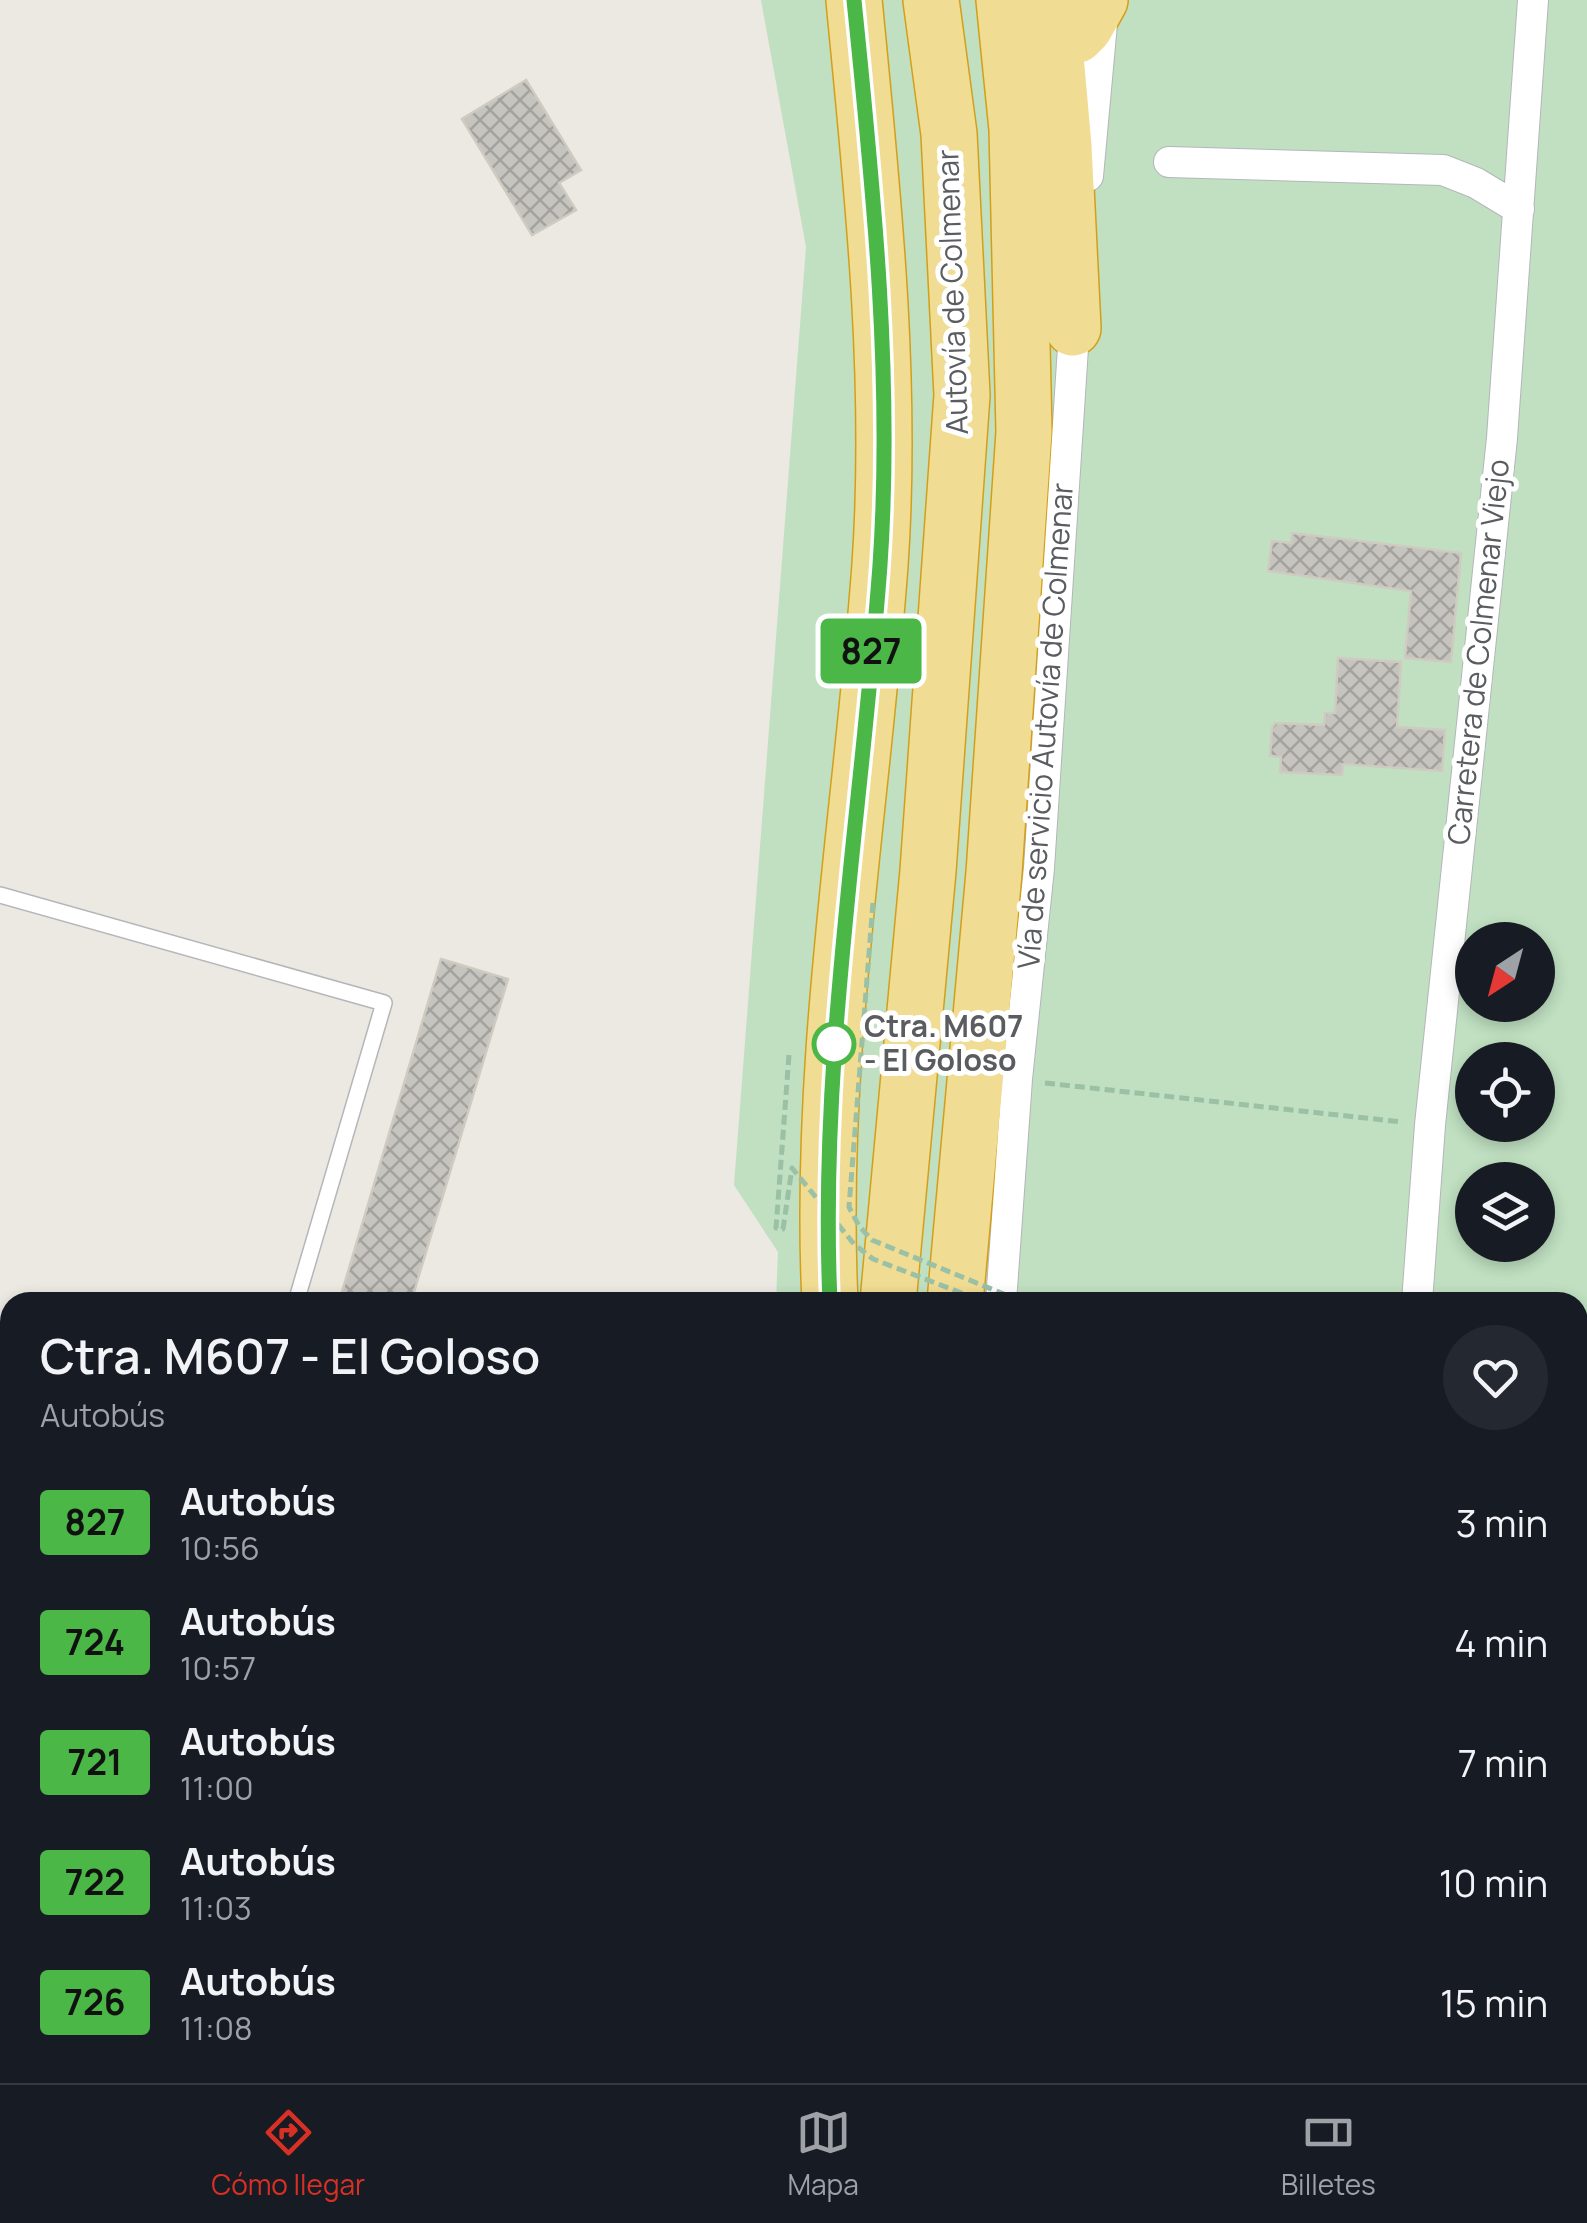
<!DOCTYPE html>
<html lang="es">
<head>
<meta charset="utf-8">
<style>
	:root { --surface:#171b24; --page:#242831; --text:#f1f3f6; --muted:#9ea1a6; --line:#363941; --accent:#d93025 }
	body { margin:0; font-family:Manrope,sans-serif; background:var(--page); color:var(--text); height:100vh; display:flex; flex-direction:column; font-size:38px; white-space:nowrap }
	* { box-sizing:border-box; margin:0 }
	p { font-size:32px; color:var(--muted) }
	.icon { flex:none; width:55px; height:55px; fill:none; stroke:currentColor; stroke-width:2; stroke-linecap:round; stroke-linejoin:round }
	.map { position:relative; flex:1; overflow:hidden }
	.side { position:absolute; left:0px; top:1292px; width:1588px; height:792px; display:flex; flex-direction:column; background:var(--surface); border-radius:30px 30px 0 0; box-shadow:0 5px 15px #0003 }
	.side>* { flex:none }
	.badge { padding:0 20px; border-radius:8px; font-size:35px; line-height:65px }
	.needle { width:65px; rotate:216deg }
	.buttons { position:absolute; left:1455px; top:922px; display:grid; gap:20px }
	.buttons a { display:grid; place-items:center; width:100px; height:100px; border-radius:50%; background:var(--surface); box-shadow:0 5px 15px #0003; font-size:50px }
	.map>.badge { position:absolute; translate:-50% -50%; box-shadow:0 0 0 5px #fff }
	.round { display:grid; place-items:center; flex:none; width:105px; height:105px; border-radius:52px; background:var(--page) }
	.overview { display:flex; align-items:center; justify-content:space-between; height:170px; padding:0 40px }
	h1 { font-size:48px; font-weight:600; line-height:75px }
	ul { padding:0; list-style:none }
	li { display:flex; align-items:center; gap:30px; height:120px; padding:0 40px }
	li div { flex:1 }
	li b { display:block; font-size:38px }
	li em { font-style:normal }
	li .badge { min-width:110px; font-weight:700; text-align:center }
	.tab-bar { display:flex; justify-content:space-around; align-items:center; height:140px; border-top:2px solid var(--line); background:var(--surface); font-size:28px; color:var(--muted) }
	.tab-bar a { display:grid; justify-items:center; gap:5px }
	.tab-bar .selected { color:var(--accent) }
	.map>svg:first-child { display:block }
	.green { fill:#c0e0c1; fill-rule:evenodd }
	.building { fill:url(#building-cross-hatch); stroke:#cfcbc0; stroke-width:2.5 }
	.lines { fill:none; stroke-linecap:round; stroke-linejoin:round }
	.lane-casing { stroke:#b4b6ba; stroke-width:18 }
	.street-casing { stroke:#b4b6ba; stroke-width:32 }
	.highway-casing { stroke:#d39f19; stroke-width:58 }
	.path { stroke:#9ac0a6; stroke-width:5; stroke-dasharray:10 5; stroke-linecap:butt }
	.lane { stroke:#fff; stroke-width:15 }
	.street { stroke:#fff; stroke-width:30 }
	.highway { stroke:#f0dc92; stroke-width:55 }
	.path-bridge { stroke:#9ac0a6; stroke-width:5; stroke-dasharray:10 5; stroke-linecap:butt }
	.line-casing { stroke:#fff; stroke-width:22 }
	.line { stroke:#4ab747; stroke-width:15 }
	.stop-dot { fill:#fff; stroke:#4ab747; stroke-width:5 }
	.labels { text-anchor:middle; stroke-width:10; stroke-linejoin:round; paint-order:stroke }
	.street-label { font-size:30px; fill:#5a5c60; stroke:#fff }
	.stop-label { font-size:30px; font-weight:bold; fill:#5a5c60; stroke:#fff; text-anchor:start }
</style>
</head>
<body>
<div class="map">
<svg width="1587" height="2083" viewBox="0 0 1587 2083">
	<defs>
		<pattern id="building-cross-hatch" width="8" height="8" patternUnits="userSpaceOnUse" patternTransform="scale(2.5)"><rect width="8" height="8" fill="#c6c4be"/><path d="M0 0l8 8M0 8l8-8" fill="none" stroke="#a4a29e"/></pattern>
	</defs>
	<rect width="100%" height="100%" fill="#ebe9e1"/>
	<!-- green -->
	<path class="green" d="M761,0H1587V2083H710L711,2075H1578V1302H776L778,1252L734,1185L806,247ZM1472,940H1538V1005H1472ZM1472,1060H1538V1125H1472ZM1472,1180H1538V1245H1472Z"/>
	<!-- building -->
	<path class="building" d="M526,80L581,170L559,183L576,210L532,235L462,119Z
		M1292,533L1461,553L1451,662L1405,658L1411,591L1268,571L1272,541L1291,543Z
		M1338,658L1401,662L1397,727L1445,730L1442,771L1343,764L1342,775L1280,772L1281,757L1270,756L1272,728L1275,723L1324,725L1325,713H1335Z
		M441,959L508,979L411,1302H339Z"/>
	<g class="lines">
		<!-- lane casing -->
		<g class="lane-casing">
			<path id="lane" d="M0,895L384,1003L296,1302
				M0,1363L10,1366
				M0,1934L10,1937
				M277,2083L279,2075"/>
		</g>
		<!-- street casing -->
		<g class="street-casing">
			<path id="street" d="M1169,162L1443,170L1476,183L1519,209
				M1088,176L1103,13
				M1001,1302L1017,1079L1039,868L1075,317
				M1417,1302L1430,1125L1502,438L1533,0
				M934,2083L935,2075"/>
		</g>
		<!-- highway casing -->
		<g class="highway-casing">
			<path id="highway" d="M1051,0L1064,146L1073,328
				M1054,20L1070,35H1077L1085,27L1100,0
				M830,1302C818,1055 862,811 880,565C893,377 872,187 854,0
				M888,1302L928,871L962,395L949,134L931,0
				M955,1302L994,873L1024,432L1017,129L1004,0
				M797,2083L798,2075
				M887,2083L888,2075"/>
		</g>
		<!-- path -->
		<path class="path" d="M1045,1083L1402,1122
			M1539,2075L1541,2083
			M969,2083L970,2075
			M1384,2083L1386,2075"/>
		<!-- lane -->
		<use href="#lane" class="lane"/>
		<!-- street -->
		<use href="#street" class="street"/>
		<!-- highway -->
		<use href="#highway" class="highway"/>
		<!-- path-bridge -->
		<path class="path-bridge" d="M873,903L849,1207L859,1226L872,1240L1023,1302
			M789,1055L776,1228L783,1229L792,1168L854,1244L873,1259L985,1302"/>
	</g>
	<g class="lines">
		<!-- line casing -->
		<g class="line-casing">
			<path id="line" d="M830,1302C819,1055 862,811 880,565C893,377 873,187 854,0"/>
		</g>
		<!-- line -->
		<use href="#line" class="line"/>
	</g>
	<!-- markers -->
	<circle class="stop-dot" cx="834" cy="1044" r="20"/>
	<g class="labels">
		<!-- street labels -->
		<g class="street-label">
			<text transform="translate(953 292) rotate(-92)" y="10">Autovía de Colmenar</text>
			<text transform="translate(1479 652) rotate(-84)" y="10">Carretera de Colmenar Viejo</text>
			<text transform="translate(1046 726) rotate(-86)" y="10">Vía de servicio Autovía de Colmenar</text>
		</g>
		<!-- stop labels -->
		<g class="stop-label">
			<text x="864" y="1037">Ctra. M607<tspan x="864" dy="34">- El Goloso</tspan></text>
		</g>
	</g>
</svg>
<div class="buttons">
<a><svg class="needle" viewBox="-14 -14 28 28"><path d="M0-13l5 13h-10z" fill="#e53935"/><path d="M0 13l5-13h-10z" fill="#9ea1a6"/></svg></a>
<a><svg class="icon" aria-label="locate" viewBox="0 0 24 24"><circle cx="12" cy="12" r="6"/><path d="M12 2v4M12 18v4M2 12h4M18 12h4"/></svg></a>
<a><svg class="icon" aria-label="layers" viewBox="0 0 24 24"><path d="M12 4l9 5-9 5-9-5zM3 14l9 5 9-5"/></svg></a>
</div>
<b class="badge" style="left:871px;top:651px;background:#4ab747;color:#111">827</b>
<section class="side">
<div class="overview"><div><h1>Ctra. M607 - El Goloso</h1><p>Autobús</p></div><a class="round"><svg class="icon" aria-label="heart" viewBox="0 0 24 24"><path d="M12 20l-8-8c-3-5 5-10 8-4 3-6 11-1 8 4z"/></svg></a></div>
<ul>
<li><span class="badge" style="background:#4ab747;color:#111">827</span><div><b>Autobús</b><p>10:56</p></div><em>3 min</em></li>
<li><span class="badge" style="background:#4ab747;color:#111">724</span><div><b>Autobús</b><p>10:57</p></div><em>4 min</em></li>
<li><span class="badge" style="background:#4ab747;color:#111">721</span><div><b>Autobús</b><p>11:00</p></div><em>7 min</em></li>
<li><span class="badge" style="background:#4ab747;color:#111">722</span><div><b>Autobús</b><p>11:03</p></div><em>10 min</em></li>
<li><span class="badge" style="background:#4ab747;color:#111">726</span><div><b>Autobús</b><p>11:08</p></div><em>15 min</em></li>
</ul>
</section>
</div>
<nav class="tab-bar">
<a class="selected"><svg class="icon" aria-label="directions" viewBox="0 0 24 24"><path d="M12 3l9 9-9 9-9-9zM9 14v-3h6M13 9l2 2-2 2"/></svg>Cómo llegar</a>
<a><svg class="icon" aria-label="map" viewBox="0 0 24 24"><path d="M3 6l6-2 6 2 6-2v14l-6 2-6-2-6 2zM9 4v14M15 6v14"/></svg>Mapa</a>
<a><svg class="icon" aria-label="tickets" viewBox="0 0 24 24"><path d="M3 7h18v10H3zM15 7v10"/></svg>Billetes</a>
</nav>
</body>
</html>
